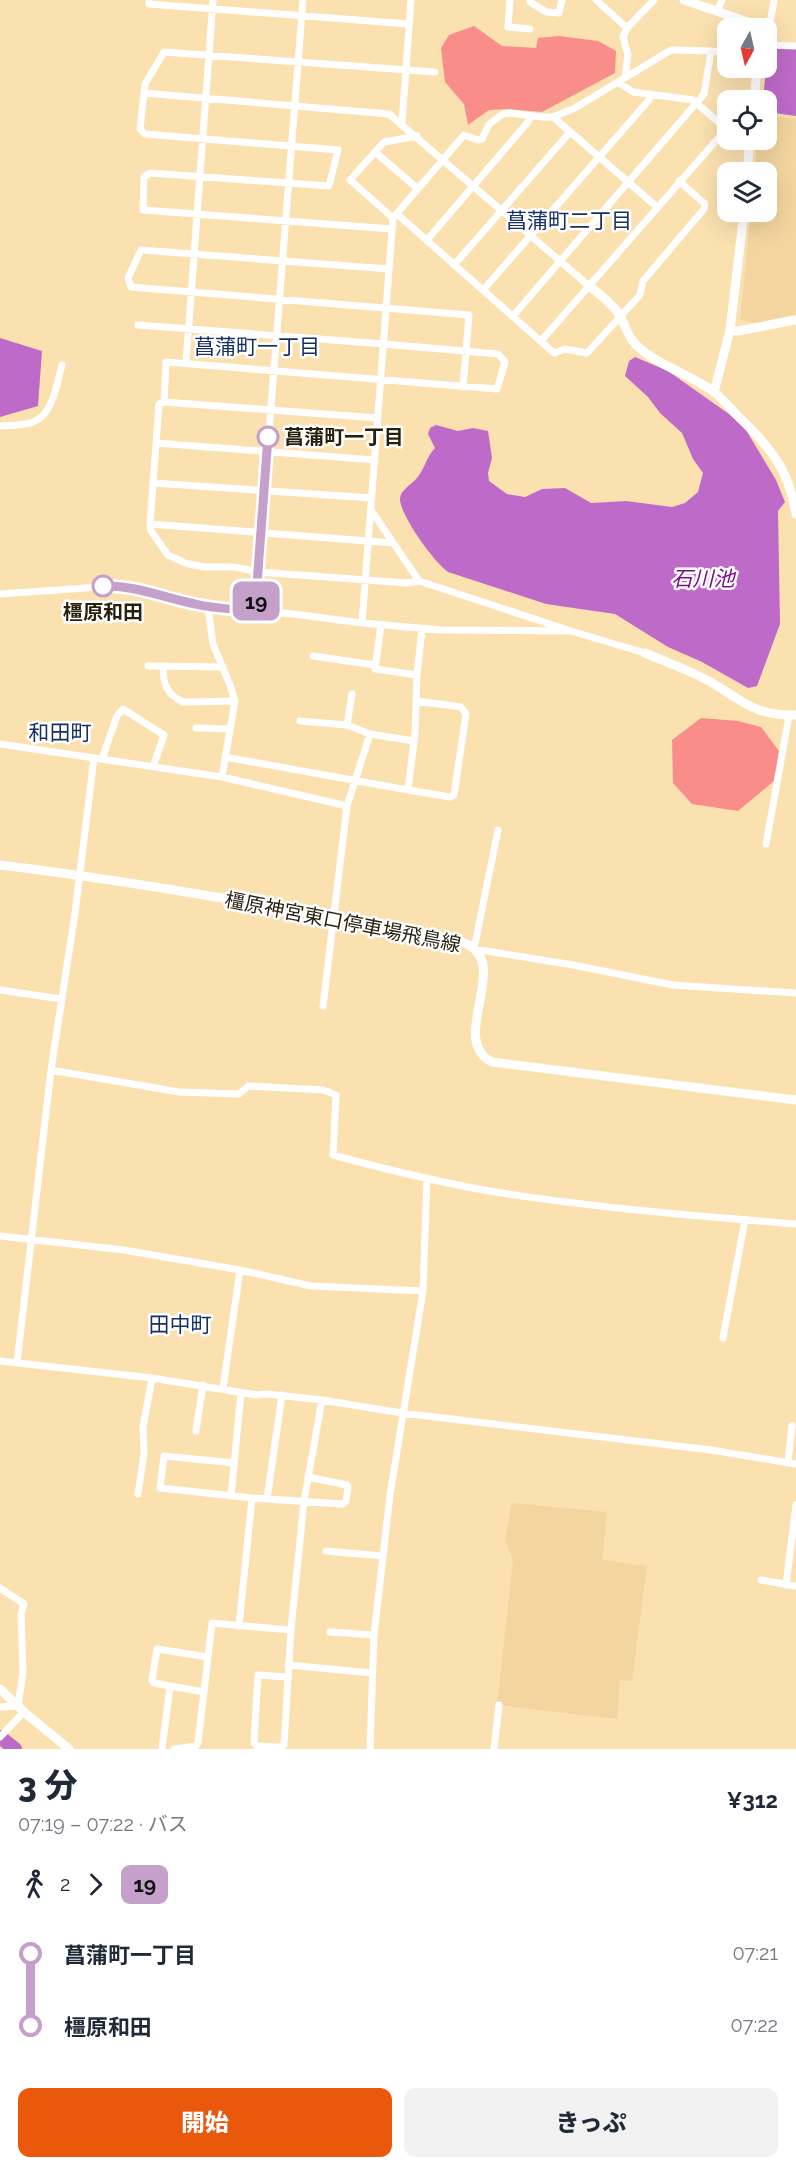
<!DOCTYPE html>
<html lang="ja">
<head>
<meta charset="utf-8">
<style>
	:root { --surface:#fff; --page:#f2f2f3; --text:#1f2937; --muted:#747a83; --accent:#ea580c }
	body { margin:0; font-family:Raleway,"Noto Sans JP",sans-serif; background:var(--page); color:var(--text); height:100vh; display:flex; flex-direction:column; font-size:22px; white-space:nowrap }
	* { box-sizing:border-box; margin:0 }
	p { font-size:20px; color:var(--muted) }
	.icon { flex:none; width:33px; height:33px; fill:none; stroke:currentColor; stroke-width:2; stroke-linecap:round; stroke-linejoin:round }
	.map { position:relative; height:1749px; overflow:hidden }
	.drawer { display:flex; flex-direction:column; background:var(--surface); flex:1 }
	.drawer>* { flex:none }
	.badge { padding:0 12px; border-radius:9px; font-size:21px; line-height:39px }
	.needle { width:39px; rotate:188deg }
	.controls { position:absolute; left:717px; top:18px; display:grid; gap:12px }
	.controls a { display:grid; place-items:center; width:60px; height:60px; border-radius:12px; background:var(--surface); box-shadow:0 6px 24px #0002; font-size:30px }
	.map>.badge { position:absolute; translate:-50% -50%; box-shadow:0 0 0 3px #fff }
	.legs { display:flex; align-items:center; gap:9px; height:66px; padding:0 18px; font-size:20px }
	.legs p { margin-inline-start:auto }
	.overview { display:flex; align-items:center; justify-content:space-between; height:102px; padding:0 18px }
	h1 { font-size:33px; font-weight:800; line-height:45px }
	.primary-button { display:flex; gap:12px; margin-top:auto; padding:12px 18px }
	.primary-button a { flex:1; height:69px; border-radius:12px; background:var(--accent); color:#fff; font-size:24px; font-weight:800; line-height:69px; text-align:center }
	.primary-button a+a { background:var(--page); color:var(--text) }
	ul { padding:0 18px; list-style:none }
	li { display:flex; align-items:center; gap:21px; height:72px; font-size:22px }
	li i { display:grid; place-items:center; width:9px; height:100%; margin:0 8px; background:currentColor }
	li i::after { content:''; width:15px; height:15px; margin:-8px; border:4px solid; border-radius:50%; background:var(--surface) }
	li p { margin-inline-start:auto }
	li:first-child i { background:linear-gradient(#0000 50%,currentColor 0) }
	li:last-child i { background:linear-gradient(currentColor 50%,#0000 0) }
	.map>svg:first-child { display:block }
	.built { fill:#f3d59f }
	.forest { fill:#f88d89 }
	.water { fill:#be6ac9 }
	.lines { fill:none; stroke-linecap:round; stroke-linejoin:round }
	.river { stroke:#be6ac9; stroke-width:14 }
	.street { stroke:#fff; stroke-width:7 }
	.secondary { stroke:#fff; stroke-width:9 }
	.line-1-casing { stroke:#fff; stroke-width:14 }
	.line-1 { stroke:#c5a0cb; stroke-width:9 }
	.stop-1-dot { fill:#fff; stroke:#c5a0cb; stroke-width:3 }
	.labels { text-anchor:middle; stroke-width:5; stroke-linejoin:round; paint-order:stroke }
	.stop-label { font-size:20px; font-weight:bold; fill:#291f0d; stroke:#fff; text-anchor:start }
	.street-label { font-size:20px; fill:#291f0d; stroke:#fff }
	.neighbourhood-label { font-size:21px; fill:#163065; stroke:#fff }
	.water-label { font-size:21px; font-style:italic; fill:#7d0e8a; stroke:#fff }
</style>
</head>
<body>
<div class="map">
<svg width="796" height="1749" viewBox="0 0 796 1749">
	<rect width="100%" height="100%" fill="#fbe1b0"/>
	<!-- built -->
	<path class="built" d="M767,116L796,119V314L755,323L740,320L751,212H766V172H755L758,140H766Z
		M512,1503L607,1512L602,1560L647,1566L632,1681L620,1680L617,1719L497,1705L513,1560L505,1540Z"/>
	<!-- forest -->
	<path class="forest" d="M474,26L502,46L536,48L538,38L559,36L598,41L616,51L615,73L542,112L508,109L489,110L468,125L464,104L445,82L441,48L449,35Z
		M701,718L738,721L761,727L779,751L775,780L738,811L692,804L673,783L672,740Z"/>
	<!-- water -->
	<path class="water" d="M768,47L796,48V116L767,112L766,100H763Z
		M0,338L42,351L38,406L0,417Z
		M635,357L668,371L729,414L746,430L776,480L785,502L778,511L780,624L757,686L748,688L702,662L668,647L615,614L546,604L448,572C434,562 402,518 400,500C399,491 411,485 416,479C425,469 426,457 435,448L428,434L430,428L436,425L458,431L473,428L488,431L492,458L488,473L489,481L507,494L525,497L542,489L565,488L591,503L626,501L672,507L685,503L698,492L703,473L693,459L682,433L660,413L648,397L625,376L629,361Z"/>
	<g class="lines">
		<!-- river -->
		<path class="river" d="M0,1737L15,1749"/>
		<!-- street -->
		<path class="street" d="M149,0V4L409,24
			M510,0L508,27L530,29
			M530,0V2L546,12L559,13L562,0
			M596,0L627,28
			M717,12L722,0
			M764,28L770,23L774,0
			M766,45L796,46
			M625,77L628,55L623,37L627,28L654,0
			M619,83L633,92L693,100L725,128
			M144,93L389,114L588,285
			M553,117L657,207
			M402,123L411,0
			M375,152L418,189
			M397,214L554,353L565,349L587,353L640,295L643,281L704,209L705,204L679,181
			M393,218L350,180L384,142L417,136
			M392,229L143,210L144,177L150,173L329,186L338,150L145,134L140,129L145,84L164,52L435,72
			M427,240L528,122L530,116
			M454,265L570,132
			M389,269L141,250L128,278L131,287L469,315L463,387
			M483,290L649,100L650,95
			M513,316L704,94L711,51
			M138,325L384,344L498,354L505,362L497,389L166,362L164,402L159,404L150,524L151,531L168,555L185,563L204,567H234L259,572L407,583L419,581L571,631
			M541,341L728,127
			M186,363L213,0
			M164,402L378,418
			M0,426C10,425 24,426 33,422C53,415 57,383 62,365
			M156,443L375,460
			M153,483L372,498
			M371,510L419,581
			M150,524L393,543
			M0,594L114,586L142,590L208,607L293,614L362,623L441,630L571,631L645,653
			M208,607L213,644L230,685L235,701L222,777
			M255,611L303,0
			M362,623L393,218L464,135L478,140L482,139L489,124L503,114L510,113L542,117H553L575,108L671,50L711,51L728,53
			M381,625L375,669L417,675
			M313,656L375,665
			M148,666L223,667
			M163,666C163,684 166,694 183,702L235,701
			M300,721L347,725L370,734L414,741
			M347,725L352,694
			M196,728L229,729
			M0,744L222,777L347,806
			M225,757L408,790L415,733L417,675L422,629
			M102,759L117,716L123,709L164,735L153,767
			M408,790L450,797L454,795L466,714L461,707L416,701
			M498,830L474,949L573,965L673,985L796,993
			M766,844L789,716
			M0,990L61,999
			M323,1006L347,806L370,734
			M51,1070L179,1092L239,1094L248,1086L323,1090L336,1095L333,1155C388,1170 445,1184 502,1193C599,1208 698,1216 796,1224
			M0,1236L124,1250L240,1270L311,1286L423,1291
			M723,1338L745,1220
			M0,1361L152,1378L257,1395L267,1394L322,1400L402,1413L711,1450L796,1464
			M17,1363L51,1070L75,913L94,758
			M223,1388L240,1270
			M196,1431L203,1385
			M788,1462L792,1426
			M234,1463L164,1456L160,1488L252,1498L343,1504L346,1501L348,1487L347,1485L308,1477
			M138,1494L144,1454L143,1427L152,1378
			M231,1496L241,1393
			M267,1499L282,1395
			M326,1551L383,1556
			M761,1580L796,1586
			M786,1585L796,1505
			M0,1588L24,1604L21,1614L23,1672L18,1706L0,1707
			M239,1626L252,1498
			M330,1632L374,1635
			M288,1665L372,1673
			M287,1677L258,1675L254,1743L257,1746L281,1747L284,1745L291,1630L304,1501L322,1400
			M170,1686L204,1692
			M0,1737L24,1712
			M162,1749L170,1686L154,1683L152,1680L157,1649L208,1657
			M174,1749L196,1746L198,1743L212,1623L291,1630
			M370,1749L374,1635L390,1495L423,1291L427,1178
			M494,1749L499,1705"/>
		<!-- secondary -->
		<path class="secondary" d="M684,0L751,23L759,28
			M754,100L757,68
			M747,172L750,140
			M588,285C598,293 611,302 618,313C628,328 626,338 643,351C661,366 693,376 714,392C723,399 731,409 740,418C771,448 789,470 796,514
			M730,330L738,331L796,320
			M714,392L730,330L744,212
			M645,653C668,663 693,671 714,684C745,703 757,716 796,715
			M0,865C155,884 309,913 462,942C516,961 446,1039 492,1062L796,1100
			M0,1689L24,1712L69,1749"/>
	</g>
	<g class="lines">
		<!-- line-1 casing -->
		<g class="line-1-casing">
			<path id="line-1" d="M103,586C135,585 165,598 195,604C215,609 235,609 255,611L268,437"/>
		</g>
		<!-- line-1 -->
		<use href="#line-1" class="line-1"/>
	</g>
	<!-- markers -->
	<g class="stop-1-dot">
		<circle cx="268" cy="437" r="10"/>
		<circle cx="103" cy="586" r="10"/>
	</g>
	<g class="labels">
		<!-- stop labels -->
		<g class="stop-label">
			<text x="284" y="444">菖蒲町一丁目</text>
			<text x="103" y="619" text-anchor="middle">橿原和田</text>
		</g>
		<!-- street labels -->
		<g class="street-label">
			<text transform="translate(343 922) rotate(11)" y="7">橿原神宮東口停車場飛鳥線</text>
		</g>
		<!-- neighbourhood labels -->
		<g class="neighbourhood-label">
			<text x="569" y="228">菖蒲町二丁目</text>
			<text x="257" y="354">菖蒲町一丁目</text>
			<text x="60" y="740">和田町</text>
			<text x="180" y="1332">田中町</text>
		</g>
		<!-- water labels -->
		<g class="water-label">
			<text x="703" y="586">石川池</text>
		</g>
	</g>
</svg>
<div class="controls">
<a><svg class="needle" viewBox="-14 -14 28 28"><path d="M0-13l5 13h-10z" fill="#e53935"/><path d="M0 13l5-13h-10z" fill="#747a83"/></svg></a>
<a><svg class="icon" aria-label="locate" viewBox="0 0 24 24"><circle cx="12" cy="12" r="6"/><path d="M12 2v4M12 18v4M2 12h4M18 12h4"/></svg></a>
<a><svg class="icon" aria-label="layers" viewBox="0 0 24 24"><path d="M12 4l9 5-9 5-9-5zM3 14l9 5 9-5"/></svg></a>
</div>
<b class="badge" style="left:256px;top:601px;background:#c5a0cb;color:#111">19</b>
</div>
<section class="drawer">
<div class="overview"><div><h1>3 分</h1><p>07:19 – 07:22 · バス</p></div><b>¥312</b></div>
<div class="legs"><svg class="icon" aria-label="walk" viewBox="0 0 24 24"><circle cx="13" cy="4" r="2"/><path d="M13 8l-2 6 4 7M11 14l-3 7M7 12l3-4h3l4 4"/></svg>2<svg class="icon" aria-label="forward" viewBox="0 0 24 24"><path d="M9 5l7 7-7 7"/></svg><b class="badge" style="background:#c5a0cb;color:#111">19</b></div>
<ul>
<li><i style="color:#c5a0cb"></i><b>菖蒲町一丁目</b><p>07:21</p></li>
<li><i style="color:#c5a0cb"></i><b>橿原和田</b><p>07:22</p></li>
</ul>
<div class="primary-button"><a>開始</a><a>きっぷ</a></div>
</section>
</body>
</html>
